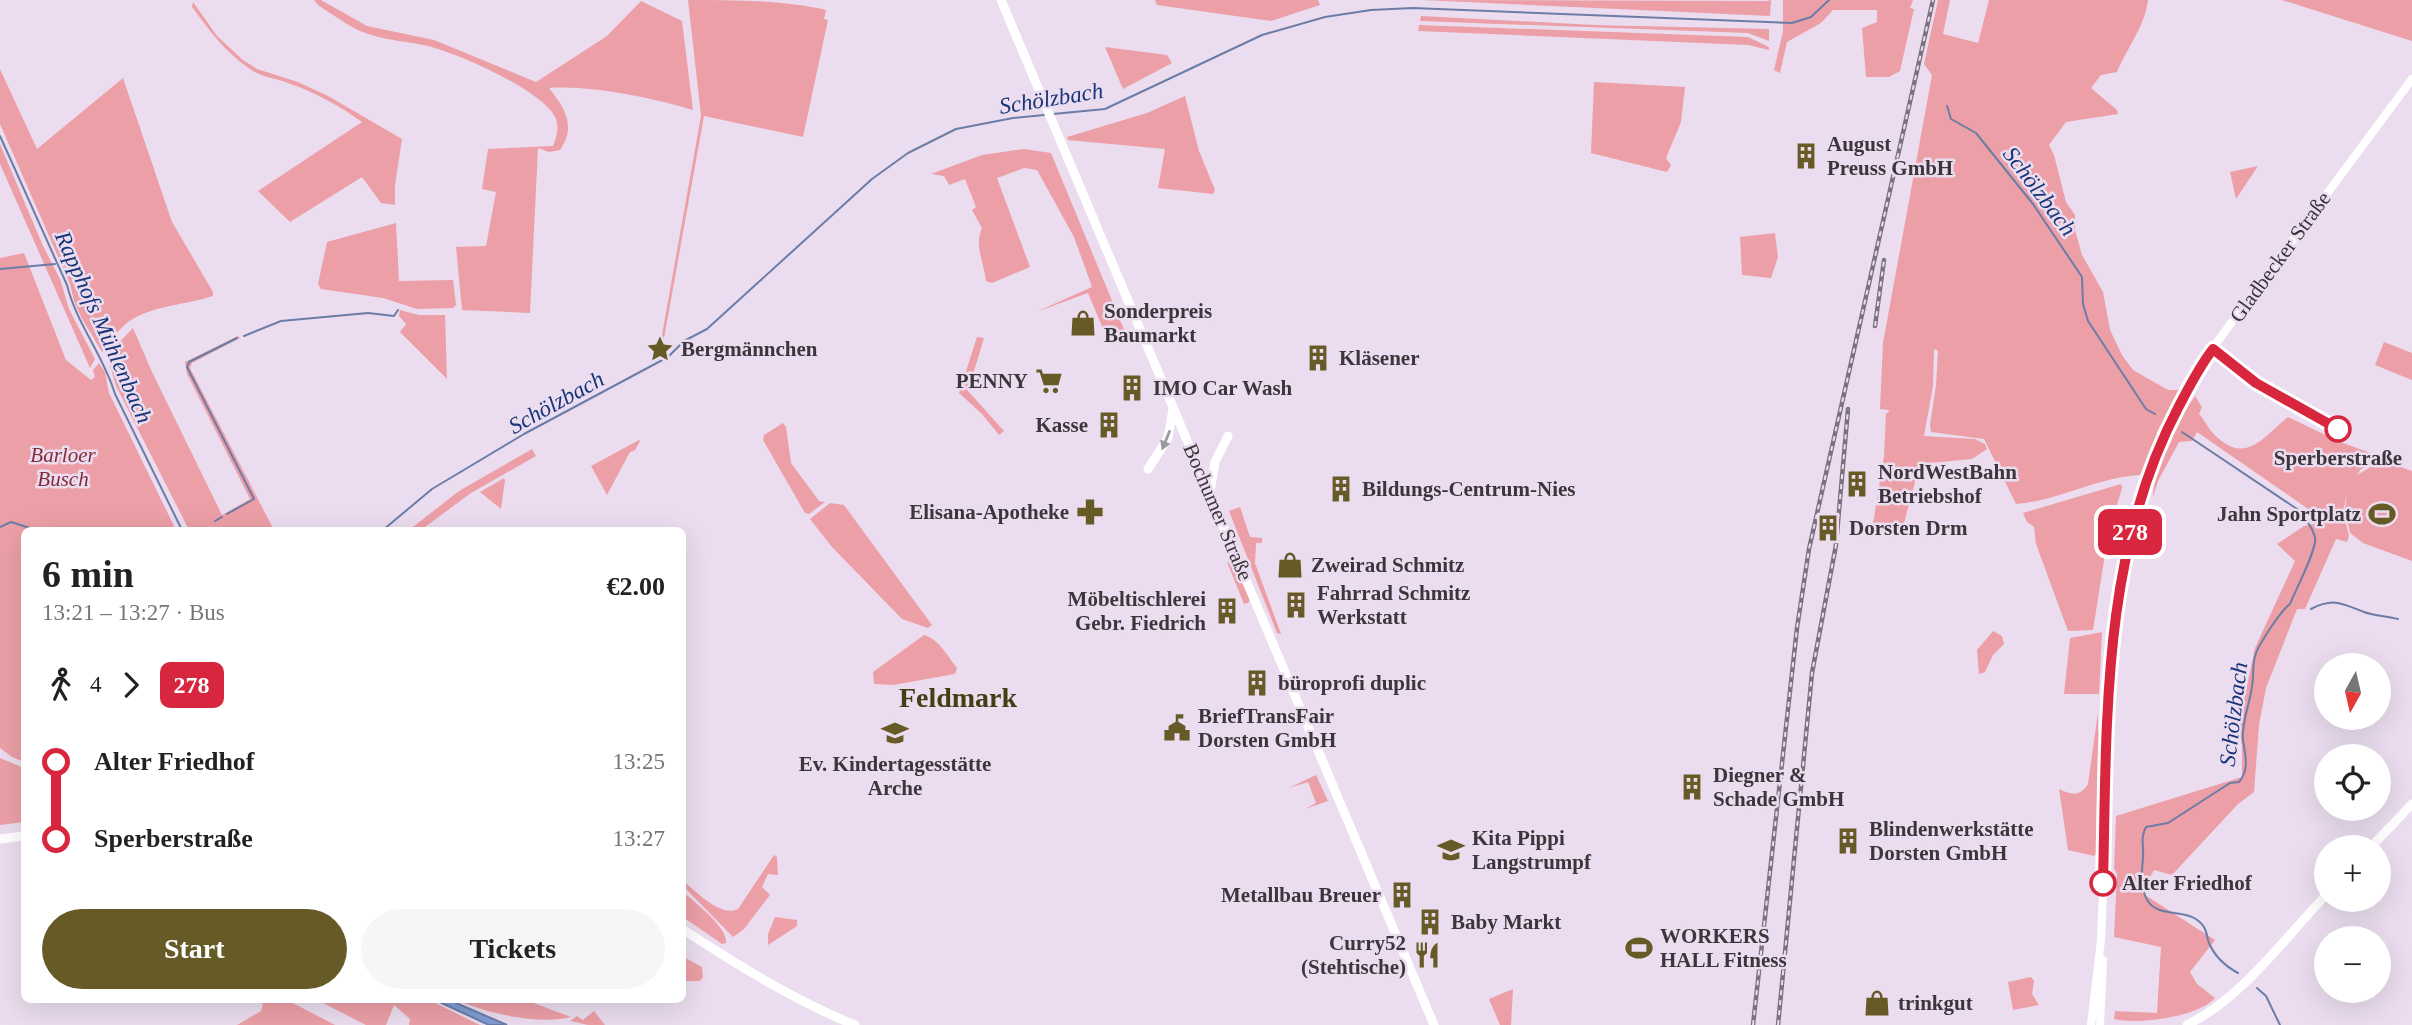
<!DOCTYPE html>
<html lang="en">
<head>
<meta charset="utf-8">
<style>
	:root { --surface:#fff; --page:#f6f6f6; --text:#222; --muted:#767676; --accent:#665a27 }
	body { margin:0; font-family:"Times New Roman",serif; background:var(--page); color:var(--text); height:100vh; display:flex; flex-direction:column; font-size:26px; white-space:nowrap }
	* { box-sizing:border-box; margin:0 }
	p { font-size:23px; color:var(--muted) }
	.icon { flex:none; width:38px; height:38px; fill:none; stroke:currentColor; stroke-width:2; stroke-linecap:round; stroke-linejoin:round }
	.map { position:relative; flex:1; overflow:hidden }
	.panel { position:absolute; left:21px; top:527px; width:665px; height:476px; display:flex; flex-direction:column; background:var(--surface); border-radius:10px; box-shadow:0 7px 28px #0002 }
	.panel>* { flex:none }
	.badge { padding:0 14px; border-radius:10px; font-size:24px; line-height:46px }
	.needle { width:46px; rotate:188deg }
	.controls { position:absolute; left:2314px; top:653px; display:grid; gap:14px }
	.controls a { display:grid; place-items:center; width:77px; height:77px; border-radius:50%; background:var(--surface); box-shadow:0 7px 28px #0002; font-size:35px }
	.map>.badge { position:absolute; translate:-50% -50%; box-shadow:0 0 0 4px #fff }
	.legs { display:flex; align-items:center; gap:10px; height:77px; padding:0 21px; font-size:23px }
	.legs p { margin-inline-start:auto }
	.summary { display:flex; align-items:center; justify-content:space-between; height:119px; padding:0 21px }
	h1 { font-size:38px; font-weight:600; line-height:52px }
	.action { display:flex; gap:14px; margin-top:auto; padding:14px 21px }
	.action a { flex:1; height:80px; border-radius:42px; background:var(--accent); color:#fff; font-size:28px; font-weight:600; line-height:80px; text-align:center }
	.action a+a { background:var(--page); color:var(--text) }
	ul { padding:0 21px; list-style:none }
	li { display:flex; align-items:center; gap:24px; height:77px; font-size:26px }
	li i { display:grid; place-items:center; width:10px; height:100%; margin:0 9px; background:currentColor }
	li i::after { content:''; width:18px; height:18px; margin:-9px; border:5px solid; border-radius:50%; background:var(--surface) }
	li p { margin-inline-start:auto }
	li:first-child i { background:linear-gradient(#0000 50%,currentColor 0) }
	li:last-child i { background:linear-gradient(currentColor 50%,#0000 0) }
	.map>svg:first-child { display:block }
	.green { fill:#ec9fa6 }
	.water { fill:#7f9cd5; stroke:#6b7da7; stroke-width:2 }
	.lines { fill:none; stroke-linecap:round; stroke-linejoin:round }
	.stream { stroke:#6b7da7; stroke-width:2 }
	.secondary { stroke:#fff; stroke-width:8 }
	.primary { stroke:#fff; stroke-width:9 }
	.rail-casing { stroke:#7b727d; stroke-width:4.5 }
	.rail { stroke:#ebddef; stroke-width:2; stroke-dasharray:5; stroke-linecap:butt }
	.oneway { fill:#9d9a9e }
	.line-1-casing { stroke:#fff; stroke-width:16 }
	.line-1 { stroke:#d7263d; stroke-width:10 }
	.stop-1-dot { fill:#fff; stroke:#d7263d; stroke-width:3.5 }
	.labels { text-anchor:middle; stroke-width:5; stroke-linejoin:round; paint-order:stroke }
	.poi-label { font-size:21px; font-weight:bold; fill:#3b353c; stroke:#ebddef; text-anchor:start }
	.street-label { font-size:21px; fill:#3b353c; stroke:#ebddef }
	.park-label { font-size:21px; font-style:italic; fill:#832b3a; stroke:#ebddef }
	.stop-label { font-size:21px; font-weight:bold; fill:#3b353c; stroke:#ebddef }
	.water-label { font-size:23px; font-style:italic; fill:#173578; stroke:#ebddef }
	.district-label { font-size:28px; font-weight:bold; fill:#473d14; stroke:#ebddef }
</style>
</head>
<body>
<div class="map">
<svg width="2412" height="1025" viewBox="0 0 2412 1025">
	<rect width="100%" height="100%" fill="#ebddef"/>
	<!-- green -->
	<path class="green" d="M314,0H321L367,26L434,40L536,82L607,36L641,1L682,21L693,110C652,98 592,85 549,88C564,107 577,126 560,150L549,152L538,148L530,313L462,310L456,247L486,246L496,192L482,189L488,149L553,146C557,137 560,125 554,115C537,88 459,54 428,46C405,41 381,40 360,31C345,24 332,14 318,5Z
		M688,0C733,0 784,0 826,10L824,19L828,20L803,137L704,116L663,344L660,346L701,116Z
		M1155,0H1318L1320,5L1271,21L1157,5Z
		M1422,0L1767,1L1771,0L1770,16Z
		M1783,0H1913L1910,8L1914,9L1900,71L1889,77H1866L1862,28L1877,22V10H1833L1821,23L1787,42L1780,73L1774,70L1783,31Z
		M1938,0H1950L1943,34L1978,43L1989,0H2148C2145,26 2127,48 2117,72L2101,75L2091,88L2117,110L2118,114L2066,122L2049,145L2054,155L2066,202L2075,215V230L2082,255L2103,292L2110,330L2122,355L2133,370L2168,390H2181L2168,411L2140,475C2098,477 2058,501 2016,504L1984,439L1931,432L1930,425L1936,385L1938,351L1934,349L1933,386L1924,436L1975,439L1985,444L1987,449L1972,459L1920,464L1901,534L1885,529V526L1873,524L1884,456L1886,413H1888L1889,410L1880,409L1883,343L1932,75L1924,64Z
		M2282,0H2412V41Z
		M193,2L217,36L243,60L257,69L298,82L328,96L402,139L395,185V205L381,203L362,177L290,222L258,191L362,122C340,106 316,93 291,84C277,78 263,78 250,69C226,53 209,30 192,7Z
		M1421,16L1595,25L1769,29V41L1748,33L1420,21Z
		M1419,25L1748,37L1769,47V50L1748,45L1418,31Z
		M1105,47L1167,55L1172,63L1123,89Z
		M0,69L37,149L123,78L172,222L213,292V296C185,305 156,305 131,320C124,324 120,331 114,335L108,332L105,335L110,343L102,352L81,317L74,301L70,284L0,124Z
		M1594,82L1685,87L1681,122L1666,158L1671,165L1667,172L1591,153Z
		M1185,96L1199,151L1215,190L1213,194L1158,188L1165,149L1068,140L1067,137L1147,113Z
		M0,144L43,246L60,279L69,309L95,359L90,368L0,164Z
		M1024,149L1051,153L1127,337L1111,339L1106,336L1088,293L1036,312L1092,287L1074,237L1037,170L1024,168L997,178L1030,267L992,283L986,281C984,262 974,246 982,228L972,210L976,207L965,179L949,185L944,176L931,174L982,155Z
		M2258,166L2236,199L2230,172Z
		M396,223L399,281L453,280L456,305L453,308L417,309L383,298L321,289L318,284L327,242Z
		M1775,233L1778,257L1771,278L1742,275L1740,237Z
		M24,253L66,360L91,380L95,377L93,370L99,363L105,372L109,393L176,530H24V762L12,757L0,748V258Z
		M400,310L419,315H445L447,379L400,332L406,324L399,316Z
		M133,328L152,372L222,515L250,499L187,374L185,362L238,336L240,338L192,363L190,368L274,530H189L116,386L107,355Z
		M977,337L984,338L968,391L1004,431L999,435L982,414L959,393Z
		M2384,342L2412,353V380L2375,365Z
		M2195,396L2202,407L2199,414C2204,419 2207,426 2211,431C2244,468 2262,438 2288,417L2340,442L2382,457L2380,462L2361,469L2357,475L2374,465H2383L2384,461L2412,471V561L2363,543L2350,533L2345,509L2347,494L2343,511L2349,536L2347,542L2336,539L2305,609H2297L2266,688L2259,725L2254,792L2238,804L2172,875L2154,870L2142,893L2215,940L2190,972L2197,984L2215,998C2199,1017 2135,1025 2114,1019L2115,1011L2157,1013L2161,947L2114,937L2117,874L2114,868L2116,816L2242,777V746L2239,724L2255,648L2295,561L2277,544L2304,526L2313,524L2314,513L2197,432L2192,441L2179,442L2158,481L2153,497C2154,468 2178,420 2195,396Z
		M783,423L786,427L791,463L819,501L825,502L809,514L805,513L763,440L764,435Z
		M639,440L640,441L635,450L630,452L607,495L591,466Z
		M532,449L536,456L471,493L421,530H409L459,491Z
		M504,478L505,480L501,509L480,492Z
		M2121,484L2122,488L2108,535L2093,630L2068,631L2036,544L2034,527L2027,522L2023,513Z
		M830,503L844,505L932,625L928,628L902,619L832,547L810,519Z
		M1240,507L1250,537L1262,538V543H1256L1255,563L1281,634L1277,633L1229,511Z
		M1227,562L1234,565L1250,600L1248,603L1244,604Z
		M1993,631L2002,636L2004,644L1993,655L1985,672L1979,674L1977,650Z
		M2102,632L2099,694H2064L2070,638Z
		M924,635C939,639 948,657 957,668L955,674L893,685L874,684L873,672Z
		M2098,712V731L2102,733L2097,853L2094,856L2068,850L2059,789C2071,795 2080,797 2088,784Z
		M0,758L24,768V822L0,825Z
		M1316,775L1328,801L1305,809L1316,803L1308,782L1289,788Z
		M774,855L777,857L778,875L768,874L762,887L770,895L744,929L733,937L683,886V881C696,891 721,918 738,909Z
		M682,891C694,902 728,927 726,943L722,944L683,917Z
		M775,917L797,920V926L768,945V934Z
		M682,956L702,967L703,977L700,981H683Z
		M2031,977L2034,981L2032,994L2039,1005L2013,1010L2008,982Z
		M1513,989L1511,1025H1500L1489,999Z
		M255,999H285L335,1025H237L261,1011L263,1004Z
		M315,999H427L480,1025H409L410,1019L394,1005L386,1025H366Z
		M455,999H523L571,1017C539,1025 487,1014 455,999Z
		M594,1011L605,1025H588L570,1021L577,1016L583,1020Z"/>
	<!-- water -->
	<path class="water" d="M433,999H447L507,1025H489Z"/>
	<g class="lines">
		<!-- stream -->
		<path class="stream" d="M1947,106L1951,119L1976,133L2033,204L2082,277L2083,304L2088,321L2146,409L2155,414
			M1053,114L1105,109L1262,35L1325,17L1371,10L1413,8L1792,23L1811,17L1829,0
			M0,136L67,285C77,325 103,354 115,394L182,530
			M0,269L55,264
			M244,336L281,321L368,313L394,316L398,310
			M2182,432L2297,509C2304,517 2312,526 2315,537C2318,548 2295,591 2290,604C2281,610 2260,643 2256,653C2252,663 2254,675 2252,686C2250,704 2241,723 2243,740C2245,755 2250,769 2239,782L2230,783L2168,823L2146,827C2140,838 2144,847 2143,858C2134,937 2184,897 2204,927C2207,932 2207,938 2209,943C2215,957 2225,966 2238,973
			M227,514L254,499L187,367L189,362L237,338
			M215,521L222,517
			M0,527L11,522L36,530
			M383,530L432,489L524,434L668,357L684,341L707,329L872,179L908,153L956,129L1013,118L1044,115
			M2311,609C2334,597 2343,604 2364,612C2375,616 2387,616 2398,619
			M2257,988L2266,996L2280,1025"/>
		<!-- secondary -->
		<path class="secondary" d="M2091,1025L2101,940L2114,628L2121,573L2131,528L2146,481L2172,419L2206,357L2412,79
			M2100,1025L2103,960"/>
		<!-- primary -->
		<path class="primary" d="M1001,0L1434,1025
			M1148,469L1168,438L1173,409
			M1210,492L1215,462L1228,436
			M0,839L24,836
			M2371,847L2412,804
			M682,929C738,965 793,1000 855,1025
			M2187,1025C2243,997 2283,940 2326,895"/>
		<!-- rail casing -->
		<g class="rail-casing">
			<path id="rail" d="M1875,326L1884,260
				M1753,1025L1797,628L1809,549L1933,0
				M1778,1025L1812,673L1836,545L1848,409"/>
		</g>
		<!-- rail -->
		<use href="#rail" class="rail"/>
	</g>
	<!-- one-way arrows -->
	<defs><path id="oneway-solid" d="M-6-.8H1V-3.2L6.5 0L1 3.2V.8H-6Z" transform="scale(1.75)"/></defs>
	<use class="oneway" href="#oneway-solid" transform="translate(1166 440) rotate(112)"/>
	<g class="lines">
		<!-- line-1 casing -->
		<g class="line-1-casing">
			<path id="line-1" d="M2103,883C2107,722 2101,554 2178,408C2189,387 2199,367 2213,349L2256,383L2338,429"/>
		</g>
		<!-- line-1 -->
		<use href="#line-1" class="line-1"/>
	</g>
	<!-- icons -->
	<defs>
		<g id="building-bare" transform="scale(2.1)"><path d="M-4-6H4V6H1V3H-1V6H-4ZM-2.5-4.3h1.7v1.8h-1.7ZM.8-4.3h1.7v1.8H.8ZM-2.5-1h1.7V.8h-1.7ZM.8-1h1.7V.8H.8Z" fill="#665a27" stroke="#ebddef" stroke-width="2.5" paint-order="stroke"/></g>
		<g id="shop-bare" transform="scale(2.1)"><path d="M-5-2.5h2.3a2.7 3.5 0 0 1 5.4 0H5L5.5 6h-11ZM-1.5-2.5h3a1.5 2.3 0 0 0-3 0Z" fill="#665a27" stroke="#ebddef" stroke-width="2.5" paint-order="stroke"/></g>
		<g id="sight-bare" transform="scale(2.1)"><path d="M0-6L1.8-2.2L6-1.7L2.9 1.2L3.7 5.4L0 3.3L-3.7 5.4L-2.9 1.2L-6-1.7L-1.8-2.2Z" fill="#665a27" stroke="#ebddef" stroke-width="2.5" paint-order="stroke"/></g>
		<g id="supermarket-bare" transform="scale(2.1)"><path d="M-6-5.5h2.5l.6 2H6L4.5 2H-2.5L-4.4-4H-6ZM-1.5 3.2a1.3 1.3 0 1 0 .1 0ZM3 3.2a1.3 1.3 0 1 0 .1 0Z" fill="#665a27" stroke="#ebddef" stroke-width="2.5" paint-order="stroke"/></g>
		<g id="pharmacy-bare" transform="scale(2.1)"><path d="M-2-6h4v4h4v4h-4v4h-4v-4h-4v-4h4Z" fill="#665a27" stroke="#ebddef" stroke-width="2.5" paint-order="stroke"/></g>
		<g id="stadium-bare" transform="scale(2.1)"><path d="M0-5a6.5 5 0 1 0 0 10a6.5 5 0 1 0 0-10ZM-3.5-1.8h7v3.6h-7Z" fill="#665a27" stroke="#ebddef" stroke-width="2.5" paint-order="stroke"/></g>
		<g id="civic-bare" transform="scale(2.1)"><path d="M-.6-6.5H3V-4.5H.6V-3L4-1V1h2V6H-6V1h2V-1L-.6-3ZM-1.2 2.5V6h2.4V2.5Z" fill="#665a27" stroke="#ebddef" stroke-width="2.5" paint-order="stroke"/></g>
		<g id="school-bare" transform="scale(2.1)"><path d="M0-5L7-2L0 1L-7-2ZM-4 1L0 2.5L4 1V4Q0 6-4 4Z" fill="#665a27" stroke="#ebddef" stroke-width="2.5" paint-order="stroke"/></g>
		<g id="restaurant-bare" transform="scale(2.1)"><path d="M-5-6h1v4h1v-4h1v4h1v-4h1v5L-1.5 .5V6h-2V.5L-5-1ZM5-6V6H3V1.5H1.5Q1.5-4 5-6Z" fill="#665a27" stroke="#ebddef" stroke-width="2.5" paint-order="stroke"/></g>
	</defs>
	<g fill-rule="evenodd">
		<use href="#building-bare" x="1806" y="156"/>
		<use href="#shop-bare" x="1083" y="323"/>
		<use href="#sight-bare" x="660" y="349"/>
		<use href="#building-bare" x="1318" y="358"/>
		<use href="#supermarket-bare" x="1049" y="381"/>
		<use href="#building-bare" x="1132" y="388"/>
		<use href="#building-bare" x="1109" y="425"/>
		<use href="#building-bare" x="1857" y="484"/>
		<use href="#building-bare" x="1341" y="489"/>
		<use href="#pharmacy-bare" x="1090" y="512"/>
		<use href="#stadium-bare" x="2382" y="514"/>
		<use href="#building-bare" x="1828" y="528"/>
		<use href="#shop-bare" x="1290" y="565"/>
		<use href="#building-bare" x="1296" y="605"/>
		<use href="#building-bare" x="1227" y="611"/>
		<use href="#building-bare" x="1257" y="683"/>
		<use href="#civic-bare" x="1177" y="728"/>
		<use href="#school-bare" x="895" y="733"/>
		<use href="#building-bare" x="1692" y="787"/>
		<use href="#building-bare" x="1848" y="841"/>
		<use href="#school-bare" x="1451" y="850"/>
		<use href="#building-bare" x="1402" y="895"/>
		<use href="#building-bare" x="1430" y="922"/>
		<use href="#stadium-bare" x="1639" y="948"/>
		<use href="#restaurant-bare" x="1427" y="955"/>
		<use href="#shop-bare" x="1877" y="1003"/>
	</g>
	<!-- markers -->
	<g class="stop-1-dot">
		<circle cx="2338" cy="429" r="12"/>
		<circle cx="2103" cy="883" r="12"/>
	</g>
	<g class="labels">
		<!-- poi labels -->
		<g class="poi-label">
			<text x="1827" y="151">August<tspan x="1827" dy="24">Preuss GmbH</tspan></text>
			<text x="1104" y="318">Sonderpreis<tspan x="1104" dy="24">Baumarkt</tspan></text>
			<text x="681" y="356">Bergmännchen</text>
			<text x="1339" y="365">Kläsener</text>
			<text x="1028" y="388" text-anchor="end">PENNY</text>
			<text x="1153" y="395">IMO Car Wash</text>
			<text x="1088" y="432" text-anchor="end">Kasse</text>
			<text x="1878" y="479">NordWestBahn<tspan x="1878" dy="24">Betriebshof</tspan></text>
			<text x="1362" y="496">Bildungs-Centrum-Nies</text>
			<text x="1069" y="519" text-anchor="end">Elisana-Apotheke</text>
			<text x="2361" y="521" text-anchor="end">Jahn Sportplatz</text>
			<text x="1849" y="535">Dorsten Drm</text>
			<text x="1311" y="572">Zweirad Schmitz</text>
			<text x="1317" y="600">Fahrrad Schmitz<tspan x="1317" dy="24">Werkstatt</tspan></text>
			<text x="1206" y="606" text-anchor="end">Möbeltischlerei<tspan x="1206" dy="24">Gebr. Fiedrich</tspan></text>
			<text x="1278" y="690">büroprofi duplic</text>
			<text x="1198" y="723">BriefTransFair<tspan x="1198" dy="24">Dorsten GmbH</tspan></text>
			<text x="895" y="771" text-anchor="middle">Ev. Kindertagesstätte<tspan x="895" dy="24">Arche</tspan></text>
			<text x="1713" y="782">Diegner &amp;<tspan x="1713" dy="24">Schade GmbH</tspan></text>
			<text x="1869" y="836">Blindenwerkstätte<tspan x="1869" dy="24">Dorsten GmbH</tspan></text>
			<text x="1472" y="845">Kita Pippi<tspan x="1472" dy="24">Langstrumpf</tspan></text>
			<text x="1381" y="902" text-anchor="end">Metallbau Breuer</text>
			<text x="1451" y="929">Baby Markt</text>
			<text x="1660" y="943">WORKERS<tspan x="1660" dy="24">HALL Fitness</tspan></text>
			<text x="1406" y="950" text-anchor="end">Curry52<tspan x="1406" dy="24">(Stehtische)</tspan></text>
			<text x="1898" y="1010">trinkgut</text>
		</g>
		<!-- street labels -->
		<g class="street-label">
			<text transform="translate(2280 257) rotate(-54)" y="7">Gladbecker Straße</text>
			<text transform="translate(1218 512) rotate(67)" y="7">Bochumer Straße</text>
		</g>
		<!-- park labels -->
		<g class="park-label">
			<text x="63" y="462">Barloer<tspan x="63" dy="24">Busch</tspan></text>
		</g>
		<!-- stop labels -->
		<g class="stop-label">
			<text x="2338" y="465">Sperberstraße</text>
			<text x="2122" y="890" text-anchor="start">Alter Friedhof</text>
		</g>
		<!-- water labels -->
		<g class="water-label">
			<text transform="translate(1051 98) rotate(-9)" y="8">Schölzbach</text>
			<text transform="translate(2040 191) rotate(53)" y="8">Schölzbach</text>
			<text transform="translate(104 327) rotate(66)" y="8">Rapphofs Mühlenbach</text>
			<text transform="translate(556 402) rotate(-29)" y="8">Schölzbach</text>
			<text transform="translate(2233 714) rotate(-83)" y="8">Schölzbach</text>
		</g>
		<!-- district labels -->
		<g class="district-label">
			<text x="958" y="707">Feldmark</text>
		</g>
	</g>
</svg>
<div class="controls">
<a><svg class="needle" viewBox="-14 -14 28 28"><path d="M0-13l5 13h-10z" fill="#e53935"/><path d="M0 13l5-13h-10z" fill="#767676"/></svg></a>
<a><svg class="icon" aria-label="locate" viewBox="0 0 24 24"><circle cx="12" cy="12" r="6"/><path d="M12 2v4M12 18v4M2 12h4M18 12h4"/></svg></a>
<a>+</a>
<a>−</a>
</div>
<b class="badge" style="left:2130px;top:532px;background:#d7263d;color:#fff">278</b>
<section class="panel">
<div class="summary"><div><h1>6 min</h1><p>13:21 – 13:27 · Bus</p></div><b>€2.00</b></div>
<div class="legs"><svg class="icon" aria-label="walk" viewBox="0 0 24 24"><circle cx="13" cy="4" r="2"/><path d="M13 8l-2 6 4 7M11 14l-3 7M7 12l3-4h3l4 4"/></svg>4<svg class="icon" aria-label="forward" viewBox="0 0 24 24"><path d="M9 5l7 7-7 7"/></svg><b class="badge" style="background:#d7263d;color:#fff">278</b></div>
<ul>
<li><i style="color:#d7263d"></i><b>Alter Friedhof</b><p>13:25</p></li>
<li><i style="color:#d7263d"></i><b>Sperberstraße</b><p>13:27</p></li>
</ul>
<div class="action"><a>Start</a><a>Tickets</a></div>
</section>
</div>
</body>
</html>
